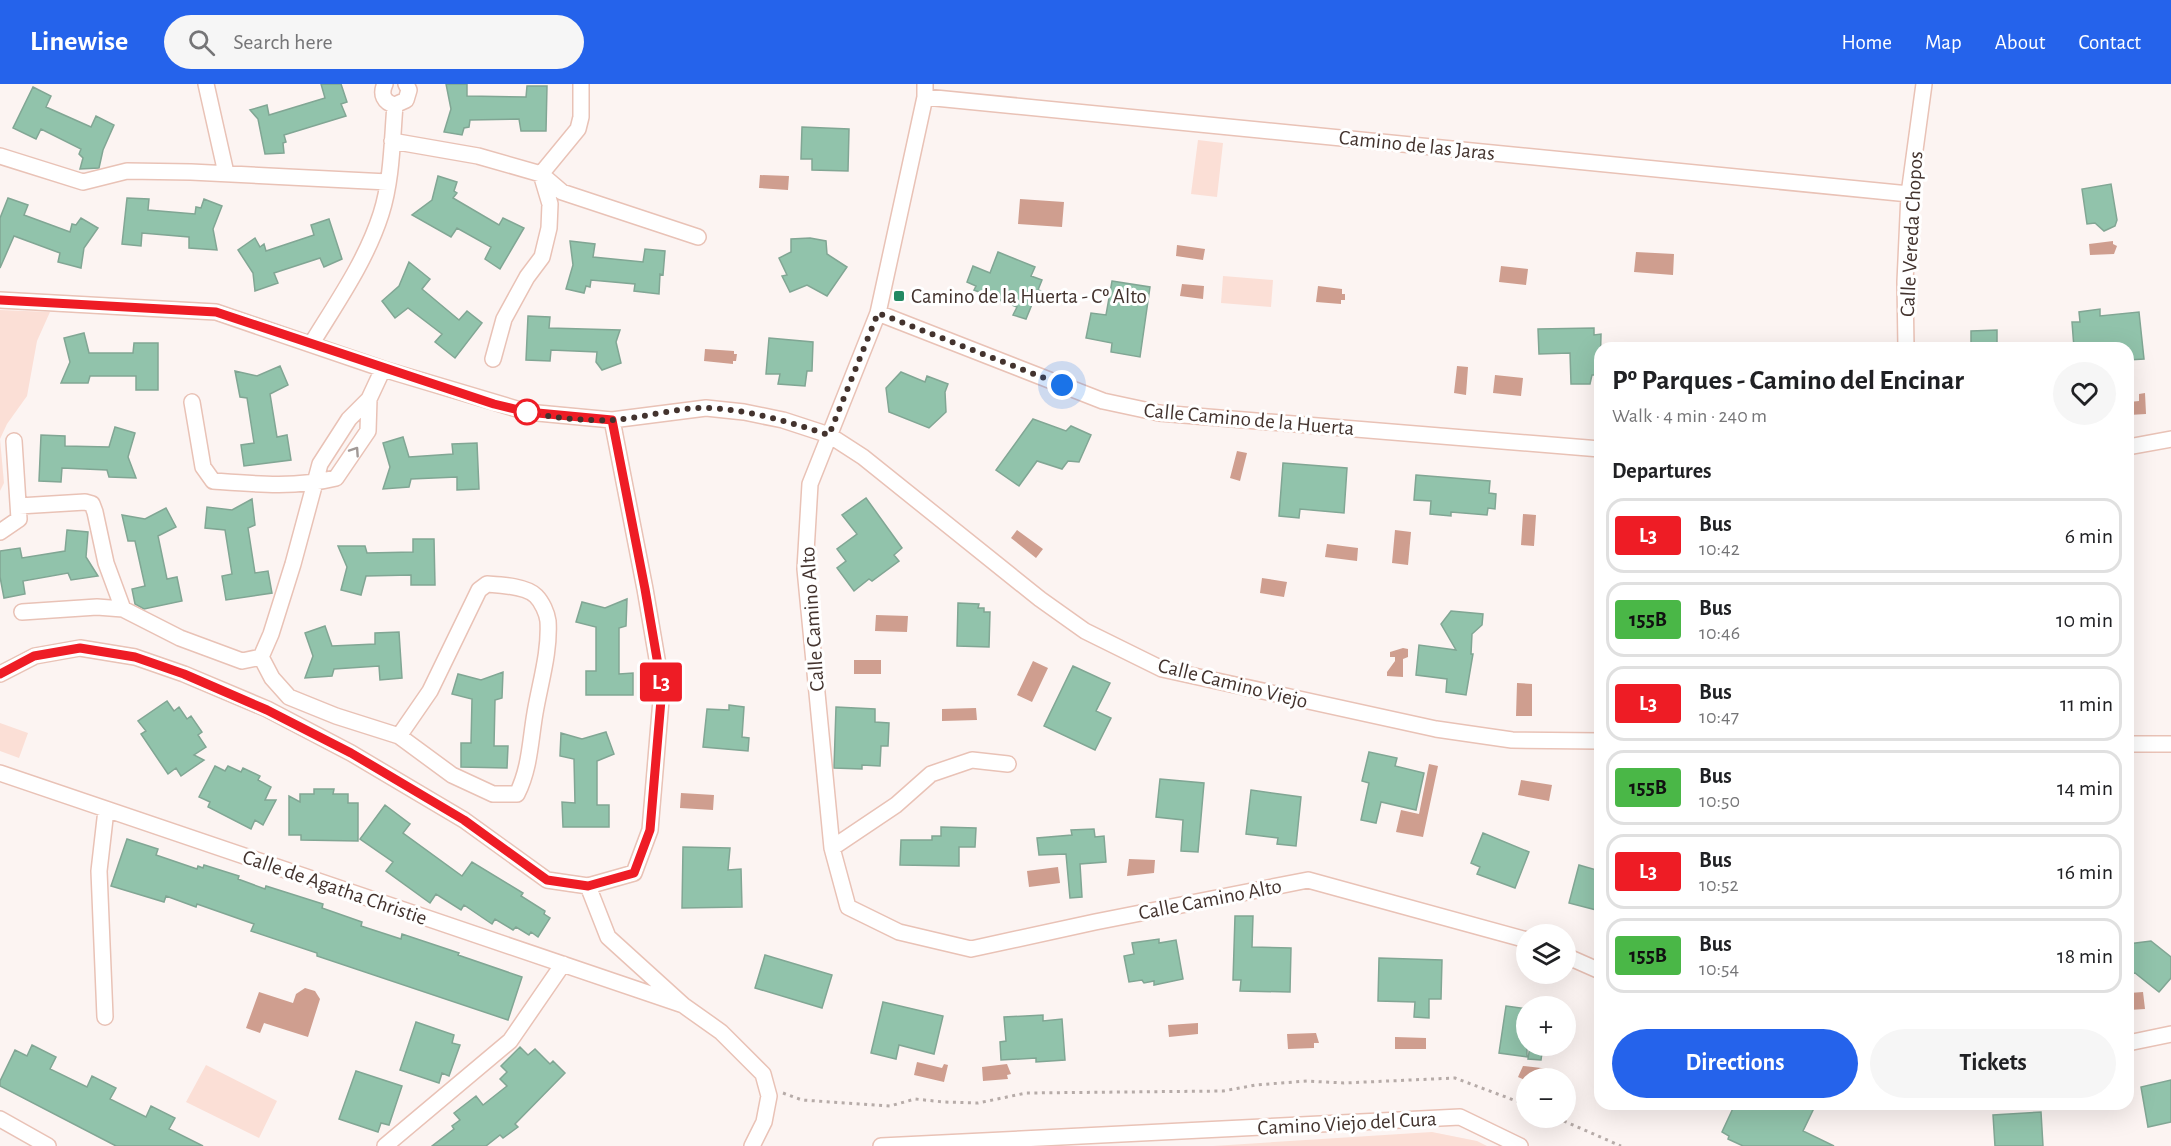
<!DOCTYPE html>
<html lang="en">
<head>
<meta charset="utf-8">
<style>
	:root { --surface:#fff; --page:#f6f6f6; --text:#202124; --muted:#757577; --line:#e0e0e0; --accent:#2563eb }
	body { margin:0; font-family:"Alegreya Sans",sans-serif; background:var(--page); color:var(--text); height:100vh; display:flex; flex-direction:column; font-size:22px; white-space:nowrap }
	* { box-sizing:border-box; margin:0 }
	p { font-size:20px; color:var(--muted) }
	.icon { flex:none; width:33px; height:33px; fill:none; stroke:currentColor; stroke-width:2; stroke-linecap:round; stroke-linejoin:round }
	.map { position:relative; flex:1; overflow:hidden }
	.panel { position:absolute; left:1594px; top:258px; width:540px; height:768px; display:flex; flex-direction:column; background:var(--surface); border-radius:18px; box-shadow:0 6px 24px #0002 }
	.panel>* { flex:none }
	.badge { padding:0 12px; border-radius:4px; font-size:21px; line-height:39px }
	.controls { position:absolute; left:1516px; top:840px; display:grid; gap:12px }
	.controls a { display:grid; place-items:center; width:60px; height:60px; border-radius:50%; background:var(--surface); box-shadow:0 6px 24px #0002; font-size:30px }
	.you { position:absolute; width:30px; height:30px; margin:-15px; border:4px solid #fff; border-radius:50%; background:#1a73e8; box-shadow:0 0 0 9px #1a73e833 }
	.map>.badge { position:absolute; translate:-50% -50%; box-shadow:0 0 0 3px #fff }
	h2 { padding:0 18px; font-size:22px; line-height:54px }
	.round { display:grid; place-items:center; flex:none; width:63px; height:63px; border-radius:32px; background:var(--page) }
	.headline { display:flex; align-items:center; justify-content:space-between; height:102px; padding:0 18px }
	h1 { font-size:28px; font-weight:600; line-height:45px }
	.button { display:flex; gap:12px; margin-top:auto; padding:12px 18px }
	.button a { flex:1; height:69px; border-radius:36px; background:var(--accent); color:#fff; font-size:24px; font-weight:600; line-height:69px; text-align:center }
	.button a+a { background:var(--page); color:var(--text) }
	ul { padding:0; list-style:none }
	li { display:flex; align-items:center; gap:18px; height:75px; margin:0 12px 9px; padding:0 6px; border:3px solid var(--line); border-radius:18px }
	li div { flex:1 }
	li b { display:block; font-size:22px }
	li em { font-style:normal }
	li .badge { min-width:66px; font-weight:700; text-align:center }
	header { display:flex; align-items:center; gap:36px; box-sizing:border-box; height:84px; padding:0 30px; background:var(--accent); color:#fff }
	header strong { font-size:28px }
	nav { display:flex; gap:33px; margin-inline-start:auto; font-size:21px }
	.search { width:420px; height:54px; background:var(--page); display:flex; align-items:center; gap:15px; box-sizing:border-box; padding:0 21px; border-radius:33px; color:var(--muted); font-size:22px }
	.map>svg:first-child { display:block }
	.green { fill:#fbdfd6 }
	.water { fill:#cf9e8f }
	.building { fill:#91c3ab; stroke:#81a694; stroke-width:1.5 }
	.lines { fill:none; stroke-linecap:round; stroke-linejoin:round }
	.street-casing { stroke:#e9c2b6; stroke-width:18 }
	.path { stroke:#b6aba8; stroke-width:3; stroke-dasharray:3 4.5; stroke-linecap:butt }
	.street { stroke:#fff; stroke-width:15 }
	.oneway { stroke:#a19996 }
	.line-casing { stroke:#fff; stroke-width:14 }
	.line { stroke:#ee1c25; stroke-width:9 }
	.walk { stroke:#43332e; stroke-width:6; stroke-dasharray:0 10.8 }
	.poi-dot { fill:#238963; stroke:#fff; stroke-width:2 }
	.stop-dot { fill:#fff; stroke:#ee1c25; stroke-width:3 }
	.labels { text-anchor:middle; stroke-width:6; stroke-linejoin:round; paint-order:stroke }
	.street-label { font-size:21px; fill:#43332e; stroke:#fff }
	.poi-label { font-size:21px; fill:#43332e; stroke:#fff; text-anchor:start }
</style>
</head>
<body>
<header>
<strong>Linewise</strong>
<div class="search"><svg class="icon" aria-label="search" viewBox="0 0 24 24"><circle cx="10" cy="10" r="6"/><path d="M15 15l6 6"/></svg>Search here</div>
<nav><a>Home</a><a>Map</a><a>About</a><a>Contact</a></nav>
</header>
<div class="map">
<svg width="2171" height="1062" viewBox="0 0 2171 1062">
	<rect width="100%" height="100%" fill="#fcf4f2"/>
	<!-- green -->
	<path class="green" d="M1198,56L1223,59L1217,113L1191,110Z
		M1223,192L1273,196L1271,223L1221,219Z
		M0,226L50,228L37,257L27,312L7,340L0,355L4,399L0,407Z
		M0,639L28,649L19,674L0,667Z
		M206,981L277,1017L259,1054L186,1018Z
		M1432,1048L1477,1057L1487,1062H1213Z"/>
	<!-- water -->
	<path class="water" d="M760,91L789,92L788,106L759,104Z
		M1020,115L1064,118L1062,143L1018,140Z
		M2113,157V160L2117,162L2114,170L2090,171L2089,160Z
		M1177,161L1205,165L1203,176L1176,172Z
		M1636,168L1674,170L1673,191L1634,188Z
		M1501,182L1528,185L1526,201L1499,198Z
		M1182,200L1204,202L1203,215L1180,212Z
		M1318,202L1342,205V210H1345V216H1341V220L1316,218Z
		M705,265L734,267V270H737L736,277H733V280L704,277Z
		M1457,282L1468,283L1466,311L1454,309Z
		M1495,291L1523,294L1521,312L1493,309Z
		M2145,309L2146,330L2129,331V318L2139,317V310Z
		M1237,367L1247,369L1240,397L1230,394Z
		M1523,430L1536,431L1534,462L1521,461Z
		M1017,446L1043,465L1036,474L1011,454Z
		M1395,446L1411,448L1408,481L1392,479Z
		M1327,460L1358,464L1357,477L1325,473Z
		M1262,494L1287,498L1284,513L1260,509Z
		M876,531L908,532L907,548L875,547Z
		M1403,564L1408,565V573L1403,575V593L1387,592V588L1395,577V573H1390V568Z
		M854,576H881V590H854Z
		M1033,577L1048,584L1032,618L1017,611Z
		M1517,599L1532,600V632H1516Z
		M976,624L977,636L942,637V625Z
		M1429,680L1438,682L1423,753L1396,748L1401,726L1419,730Z
		M1521,696L1552,701L1549,717L1518,711Z
		M681,709L714,711L713,726L680,724Z
		M1129,775L1155,776L1154,789L1127,792Z
		M1058,783L1060,799L1029,803L1027,787Z
		M305,904L315,907L320,915L308,953L264,939L260,949L246,944L259,908L293,919L296,910Z
		M2143,908L2145,925L2129,926V909Z
		M1198,939V950L1169,953L1168,941Z
		M1316,949L1319,959H1314V964L1288,965L1287,950Z
		M1395,953L1426,954V965H1395Z
		M917,978L942,984L944,980L948,981L944,998L914,991Z
		M1007,980L1011,990L1007,991L1008,995L983,997L982,983Z
		M1523,982L1550,985L1549,991L1545,993L1546,994H1527V997L1518,993Z"/>
	<!-- building -->
	<path class="building" d="M321,0H341L347,18L341,20L346,32L284,51L286,58L283,59L284,69L265,70L258,35L250,26L267,21L269,31L325,14Z
		M446,0H467V12L526,13L527,2H547L546,47H521L519,35L470,36L469,43L464,44L462,51L444,48L451,25Z
		M33,3L51,12L46,23L91,43L96,32L114,41L103,66L99,84L80,85L83,74L79,70L81,65L41,45L36,55L13,44Z
		M802,43L849,45L848,87L812,86V75H801Z
		M438,92L457,98L454,107L457,109L453,114L499,141L503,134L524,144L500,185L485,175L491,163L457,144L451,153L412,131L432,116Z
		M2111,100L2117,136L2115,142L2104,147L2095,139L2087,140L2082,105Z
		M8,114L28,121L24,131L70,148L72,140L76,141L81,134L98,144L84,164L81,184L58,178L60,169L14,152L0,184V134Z
		M127,114L149,115L148,126L195,130L196,123L201,124L204,115L222,122L213,145L217,166L189,164V153L142,149L141,162L122,160Z
		M329,135L342,175L324,183L320,174L274,189L278,199L255,207L253,189L238,166L255,154L260,163L264,160L266,167L314,151L311,141Z
		M810,154L826,157L827,170L847,183L827,212L807,201L790,208L782,192L787,191L779,174L791,168V155Z
		M570,157L595,160L593,173L643,178L645,165L665,167L663,191L660,190L659,210L634,207L635,200L591,196L590,203L586,202L584,209L566,205L573,181Z
		M998,168L1035,183L1031,192L1042,196L1038,206L1045,208L1040,221L1033,218L1026,235L1013,231L1017,223L974,206L976,202L967,198L973,182L990,189Z
		M409,178L430,195L422,205L459,236L467,227L482,239L455,274L435,258L442,250L408,224L395,234L382,217L399,202Z
		M1112,197L1150,203L1140,273L1111,268L1112,259L1086,254L1091,229L1106,231Z
		M2100,225V232L2139,228L2144,275L2128,276V264H2074L2072,238H2080L2079,228Z
		M528,232L550,233L549,244L620,246L616,258L621,279L602,286L596,278L597,268L551,266L550,277L526,276Z
		M1594,244V251L1601,250L1600,291H1592L1590,300H1571L1570,269L1539,270L1538,245Z
		M1997,246V264H1971V247Z
		M84,249L89,269H133L134,259H158V306H136V292H90L88,299H61L70,278L64,254Z
		M769,254L813,258L812,287H807L805,302L778,300L780,290H766Z
		M280,282L288,301L270,310L277,353L287,351L291,376L244,382L241,361L254,359L247,314L240,313L235,287L257,292Z
		M901,288L925,298L927,292L948,300L945,308L946,328L929,344L889,328L886,304Z
		M1033,335L1066,347L1071,342L1091,351L1079,378L1068,377L1062,385L1037,377L1019,402L996,386Z
		M115,343L135,349L128,373L136,394L109,393L107,386L62,384L61,398L39,397L41,351L65,352V362L109,363Z
		M403,353L409,373L453,370L452,360L477,359L479,405L457,406V393L411,395L409,403L383,405L390,383L383,359Z
		M1283,379L1347,384L1344,429L1300,425L1299,434L1279,432Z
		M1416,391L1490,397L1489,409L1496,410L1495,425L1488,424L1487,431L1451,428V432L1430,430L1431,417L1414,416Z
		M866,414L902,464L894,471L899,477L872,497L869,495L854,507L837,484L846,477L837,465L857,450L842,431Z
		M252,415L255,441L248,444L255,489L268,487L272,509L226,516L222,492L232,490L225,446L205,444L207,423L232,426Z
		M166,424L176,443L158,452L167,495L177,493L182,517L144,525L135,520L132,505L145,502L135,457H128L122,431L145,435Z
		M67,446L88,448L86,473L98,492L71,496L68,489L23,497L25,510L4,514L0,493V467L20,464L22,474L65,467Z
		M413,455H434L435,501H411V491L366,492L361,511L341,506L347,483L338,462H365L367,469L413,468Z
		M627,515L626,542L619,544V590L633,589V611H586V587H596V543L576,538L582,518L605,524Z
		M958,519L979,520L978,524H984V528H990L989,563L957,562Z
		M1451,527L1483,530L1482,541L1472,550L1471,570H1473L1466,611L1446,608L1447,595L1416,591L1419,561L1456,566L1441,540Z
		M325,542L332,562L375,560V549L399,548L402,594L380,596L379,582L334,585L332,592L305,594L313,572L305,549Z
		M1073,582L1110,599L1096,627L1111,634L1095,666L1044,642Z
		M503,588L502,614L495,616L494,662H508L507,684L461,683V659H471L472,615L452,610L458,590L481,596Z
		M167,617L174,627L179,623L187,635L191,632L202,648L198,651L206,663L194,671L204,676L181,692L176,684L168,690L141,650L146,647L138,637Z
		M729,621L744,623L742,653L749,654L748,667L703,663L707,625L729,626Z
		M836,623L875,625V638L889,639L888,662H881L880,682L862,681V685L834,684Z
		M606,648L614,670L597,677V721H609V743H563L562,718L575,719L574,675L560,672L561,649L582,655Z
		M1369,668L1397,674L1395,682L1424,689L1416,726L1381,718L1376,739L1361,736L1369,699L1362,697Z
		M215,682L225,687L228,682L241,688L243,684L260,692L258,696L271,703L265,716H276L263,741L255,736L251,745L208,723L210,718L199,713Z
		M1160,695L1204,699L1198,768L1181,767L1183,736L1156,733Z
		M314,705H334L333,710H348V719H358V757L301,756V751H289V712L300,718V710H314Z
		M1251,706L1301,713L1296,762L1277,760L1278,754L1246,750Z
		M385,721L410,740L403,749L462,792L472,778L523,809L521,812L545,827L544,830L550,834L538,853L531,848L529,851L516,843L513,846L495,835L492,840L464,821L461,826L436,810L430,819L386,787L393,778L360,755Z
		M941,743L976,744L975,763H959V782L900,781L901,756H932V752H941Z
		M1094,745L1095,753L1104,752L1106,778L1080,780L1082,813L1070,814L1066,770L1039,771L1037,754L1072,751L1071,746Z
		M1483,749L1529,768L1515,804L1477,790L1480,783L1471,779Z
		M127,755L158,765L156,771L197,785L198,782L203,784L204,781L239,792L238,795L265,805L266,802L323,820L322,824L362,838L361,842L401,855L402,850L459,869L458,871L522,893L508,936L317,872V869L251,847L254,840L197,820L196,823L166,812L164,818L111,802Z
		M683,763L730,764L728,786L741,785L742,823L682,824Z
		M1579,781L1600,787V827L1569,819Z
		M1235,832H1253L1252,863L1291,864L1290,908L1240,907L1241,896H1233Z
		M1159,855V859L1176,856L1183,895L1154,901V897L1144,899L1142,896L1129,898L1124,872L1134,870L1132,859Z
		M2151,857L2171,873V894L2159,908L2135,889L2128,890V860Z
		M765,871L832,891L822,924L755,904Z
		M1379,874L1442,876L1441,915H1429V934L1414,933L1415,918L1378,917Z
		M883,918L943,932L934,970L899,961L896,975L871,969Z
		M1506,922L1527,925V973L1499,969Z
		M1043,931V937L1062,935L1065,976L1036,978V974L1001,976L1000,958L1006,957L1004,933Z
		M416,938L454,951L452,959L460,961L449,992L442,989L439,999L400,986Z
		M32,961L56,973L50,985L87,1003L92,992L116,1004L110,1015L146,1033L151,1022L175,1034L169,1045L203,1062H116L0,1002V997L15,966L27,972Z
		M1530,962H1543L1541,976L1528,975Z
		M520,963L528,971L535,965L550,980L553,977L565,989L515,1040L518,1043L503,1054L500,1051L486,1062H432L454,1045L452,1042L460,1036L454,1029L476,1012L483,1021L507,1002L500,995L507,988L501,982Z
		M356,987L402,1002L389,1041L381,1039L378,1048L339,1035Z
		M2171,996V1038L2148,1043L2141,1003Z
		M1735,1020H1816L1803,1047L1834,1062H1743L1728,1055L1729,1052L1722,1048Z
		M2041,1028L2043,1062H1995L1993,1031Z"/>
	<g class="lines">
		<!-- street casing -->
		<g class="street-casing">
			<path id="street" d="M206,0L226,89
				M385,0C380,10 384,19 395,21L406,16L409,6L406,0
				M925,0V13L878,229L810,400L805,485L832,764L848,823L899,848L971,865L1095,838L1308,796L1527,856
				M925,13L1909,110
				M392,57L478,72L541,90L562,108L698,153
				M0,72L83,98L127,87L191,88L388,98
				M0,216L216,228L383,285L527,328L612,336L706,324L744,328L783,336L829,351L863,373L1040,515L1085,547L1162,585L1436,645L1512,656L1600,657
				M878,229L1103,317L1159,329L1600,365
				M312,259C337,218 366,177 381,130C392,96 392,57 395,21
				M1906,264L1905,198L1909,110L1924,0
				M493,275L504,235L527,193L542,173L549,144L550,120L541,90L578,45L581,33V0
				M192,318L203,383L213,397C254,400 296,404 336,394L368,347L369,315
				M2128,363L2171,355
				M19,422L85,418L92,420L95,428L106,479L123,525
				M0,448L19,435L14,357
				M22,528L97,523L123,525L180,554L242,577L261,573L271,550L293,480L320,380L349,335L369,315L383,285
				M261,573L272,594L289,613L336,632L399,652L452,691L493,710H517C530,684 530,658 535,629C540,599 550,568 548,537C547,529 542,518 536,512C526,502 501,501 487,500L479,506L430,607L399,652
				M0,590L35,572L80,564L135,573L184,590L267,625L351,669L464,736L547,796L588,802L634,789L650,746L662,604L645,505L612,336
				M2128,660H2171
				M0,689L683,921
				M832,764L896,721L931,690L972,676L1008,680
				M588,802L608,853L683,921L721,948L763,990L769,1012L764,1038L752,1062
				M1566,872L1600,887
				M105,933L99,787L106,726
				M2128,959L2171,950
				M0,1035L48,1062
				M385,1062L510,957L563,880
				M881,1062L1460,1033L1520,1062"/>
		</g>
		<!-- path -->
		<path class="path" d="M783,1009L802,1016L890,1022L915,1015L944,1018L978,1019L1026,1009L1223,1007L1256,1001L1307,997L1344,999L1455,994L1527,1021
			M1557,1034L1621,1062"/>
		<!-- street -->
		<use href="#street" class="street"/>
	</g>
	<!-- one-way arrows -->
	<defs><path id="oneway-chevron" d="M-2-3.5L2.5 0L-2 3.5" fill="none" stroke-width="1.6" stroke-linecap="round" stroke-linejoin="round" transform="scale(1.5)"/></defs>
	<use class="oneway" href="#oneway-chevron" transform="translate(355 367) rotate(-56)"/>
	<g class="lines">
		<!-- line casing -->
		<g class="line-casing">
			<path id="line" d="M0,216L216,228L494,320L527,328L612,336L645,505L662,604L650,746L634,789L588,802L547,796L464,736L351,669L267,626L184,590L135,573L80,564L34,572L0,590"/>
		</g>
		<!-- line -->
		<use href="#line" class="line"/>
		<!-- walk -->
		<path class="walk" d="M527,328C553,334 586,337 613,336C644,334 678,323 708,324C750,326 789,338 829,351L878,229L1062,301"/>
	</g>
	<!-- markers -->
	<rect class="poi-dot" x="893" y="206" width="12" height="12" rx="3"/>
	<circle class="stop-dot" cx="527" cy="328" r="12"/>
	<g class="labels">
		<!-- street labels -->
		<g class="street-label">
			<text transform="translate(1417 61) rotate(6)" y="7">Camino de las Jaras</text>
			<text transform="translate(1911 150) rotate(-87)" y="7">Calle Vereda Chopos</text>
			<text transform="translate(1249 335) rotate(5)" y="7">Calle Camino de la Huerta</text>
			<text transform="translate(812 535) rotate(-94)" y="7">Calle Camino Alto</text>
			<text transform="translate(1233 599) rotate(14)" y="7">Calle Camino Viejo</text>
			<text transform="translate(335 803) rotate(19)" y="7">Calle de Agatha Christie</text>
			<text transform="translate(1210 815) rotate(-11)" y="7">Calle Camino Alto</text>
			<text transform="translate(1347 1039) rotate(-3)" y="7">Camino Viejo del Cura</text>
		</g>
		<!-- poi labels -->
		<g class="poi-label">
			<text x="911" y="219">Camino de la Huerta - Cº Alto</text>
		</g>
	</g>
</svg>
<div class="controls">
<a><svg class="icon" aria-label="layers" viewBox="0 0 24 24"><path d="M12 4l9 5-9 5-9-5zM3 14l9 5 9-5"/></svg></a>
<a>+</a>
<a>−</a>
</div>
<div class="you" style="left:1062px;top:301px"></div>
<b class="badge" style="left:661px;top:598px;background:#ee1c25;color:#fff">L3</b>
<section class="panel">
<div class="headline"><div><h1>Pº Parques - Camino del Encinar</h1><p>Walk · 4 min · 240 m</p></div><a class="round"><svg class="icon" aria-label="heart" viewBox="0 0 24 24"><path d="M12 20l-8-8c-3-5 5-10 8-4 3-6 11-1 8 4z"/></svg></a></div>
<h2>Departures</h2>
<ul>
<li><span class="badge" style="background:#ee1c25;color:#fff">L3</span><div><b>Bus</b><p>10:42</p></div><em>6 min</em></li>
<li><span class="badge" style="background:#4ab747;color:#111">155B</span><div><b>Bus</b><p>10:46</p></div><em>10 min</em></li>
<li><span class="badge" style="background:#ee1c25;color:#fff">L3</span><div><b>Bus</b><p>10:47</p></div><em>11 min</em></li>
<li><span class="badge" style="background:#4ab747;color:#111">155B</span><div><b>Bus</b><p>10:50</p></div><em>14 min</em></li>
<li><span class="badge" style="background:#ee1c25;color:#fff">L3</span><div><b>Bus</b><p>10:52</p></div><em>16 min</em></li>
<li><span class="badge" style="background:#4ab747;color:#111">155B</span><div><b>Bus</b><p>10:54</p></div><em>18 min</em></li>
</ul>
<div class="button"><a>Directions</a><a>Tickets</a></div>
</section>
</div>
</body>
</html>
